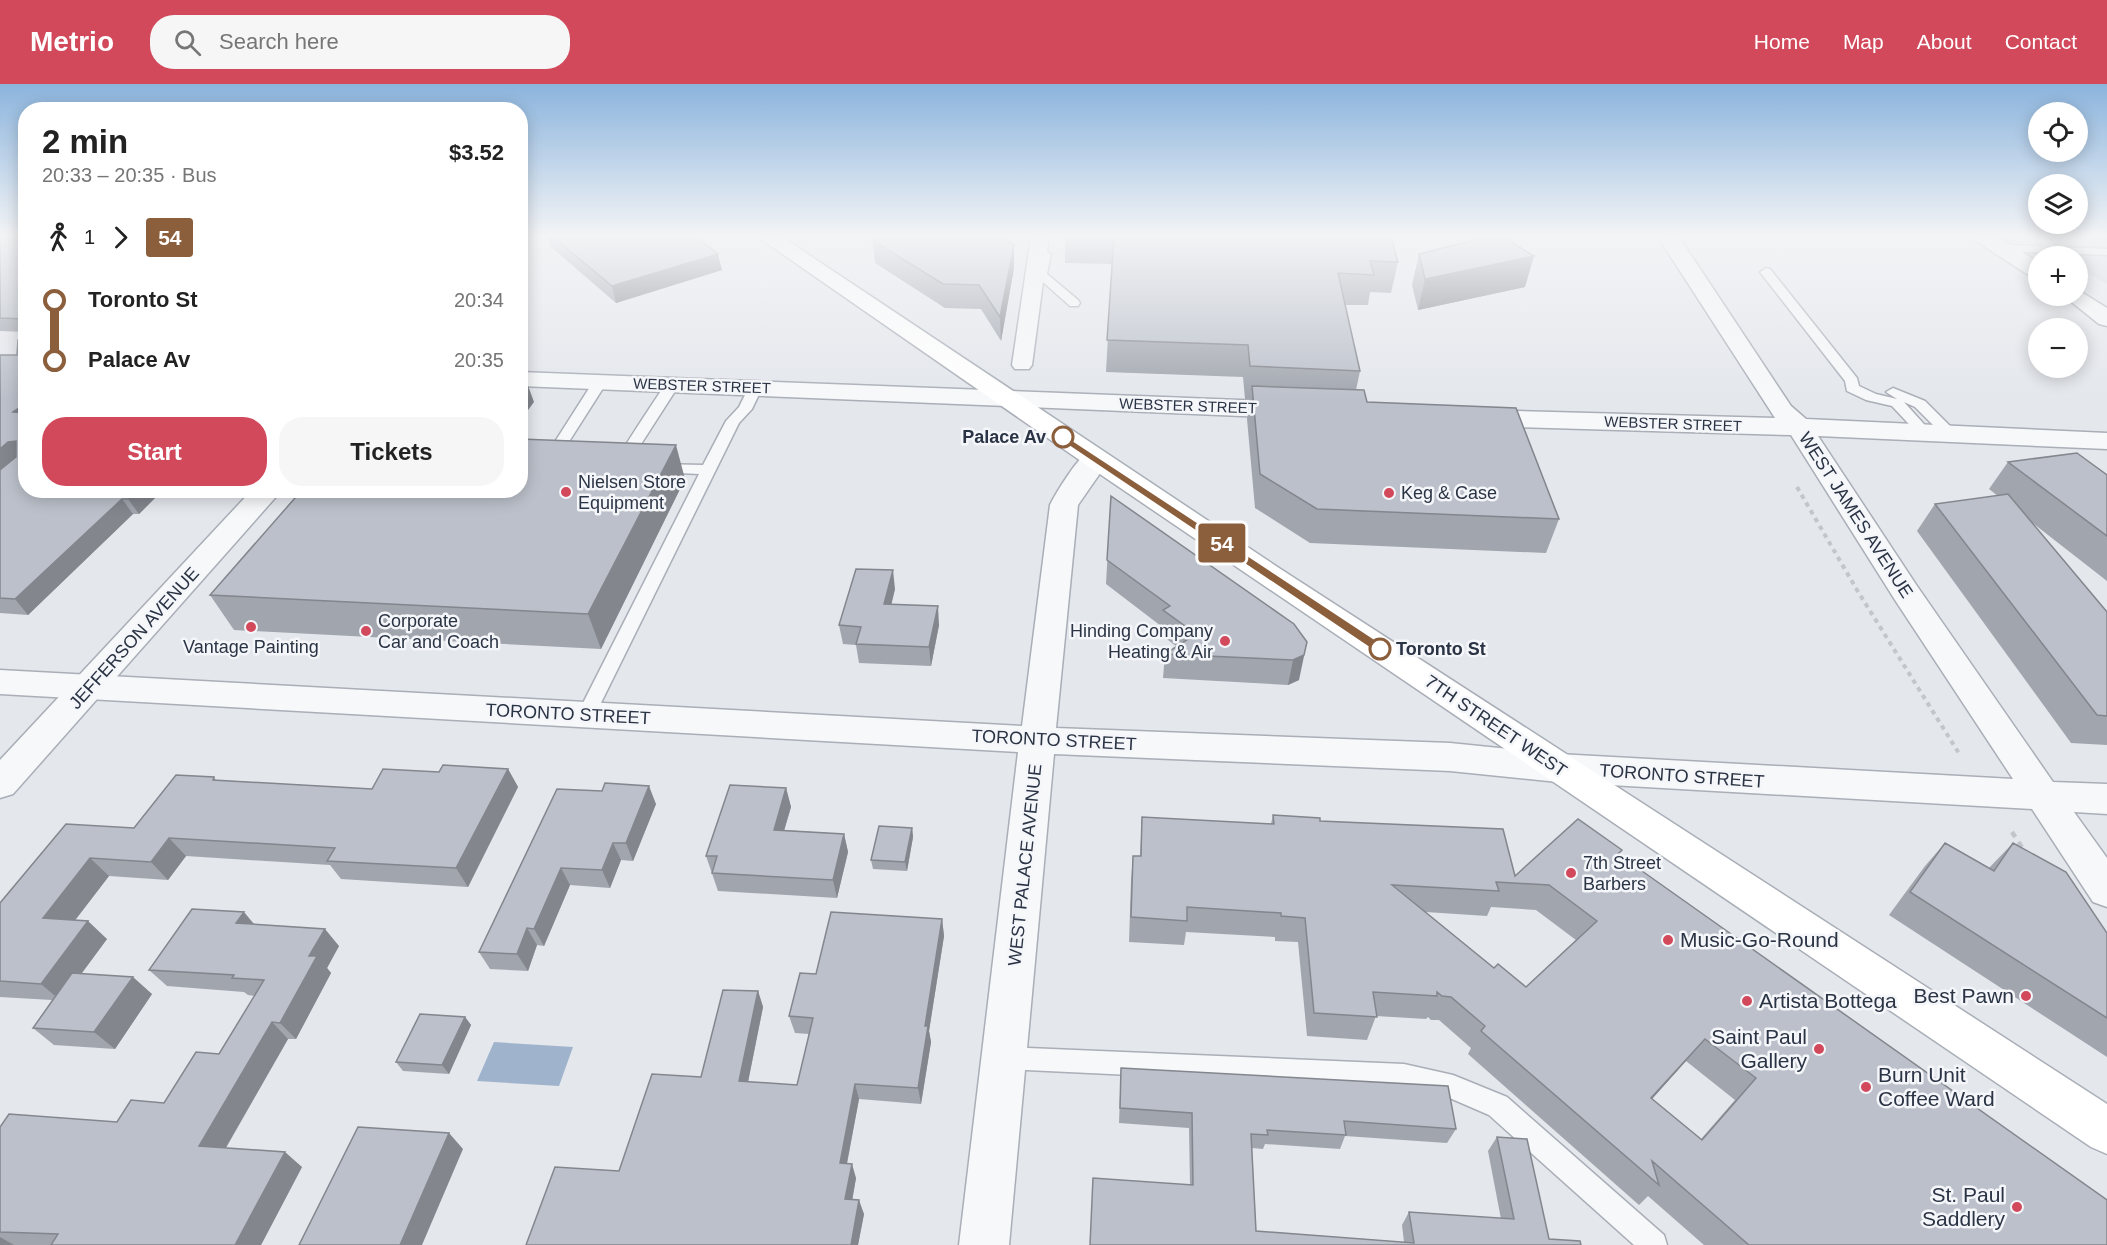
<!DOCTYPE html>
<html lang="en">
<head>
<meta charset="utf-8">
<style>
	:root { --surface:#fff; --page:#f6f6f6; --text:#222; --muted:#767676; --accent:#d1495b }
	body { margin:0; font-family:Arial,sans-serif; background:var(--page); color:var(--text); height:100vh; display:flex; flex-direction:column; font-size:22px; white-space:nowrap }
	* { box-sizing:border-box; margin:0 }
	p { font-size:20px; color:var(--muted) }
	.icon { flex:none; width:33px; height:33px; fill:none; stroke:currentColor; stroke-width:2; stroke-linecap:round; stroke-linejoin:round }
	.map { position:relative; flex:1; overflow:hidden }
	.side { position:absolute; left:18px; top:18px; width:510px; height:396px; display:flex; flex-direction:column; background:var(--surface); border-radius:24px; box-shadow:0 3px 15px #0003 }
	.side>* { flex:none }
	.badge { padding:0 12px; border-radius:4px; font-size:21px; line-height:39px }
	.tools { position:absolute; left:2028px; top:18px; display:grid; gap:12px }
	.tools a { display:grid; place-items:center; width:60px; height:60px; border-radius:50%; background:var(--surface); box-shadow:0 3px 15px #0003; font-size:30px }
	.map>.badge { position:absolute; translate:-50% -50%; box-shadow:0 0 0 3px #fff }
	.legs { display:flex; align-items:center; gap:9px; height:66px; padding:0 24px; font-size:20px }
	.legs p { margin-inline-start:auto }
	.overview { display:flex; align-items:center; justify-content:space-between; height:102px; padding:0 24px }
	h1 { font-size:33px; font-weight:600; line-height:45px }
	.primary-button { display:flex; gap:12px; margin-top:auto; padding:12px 24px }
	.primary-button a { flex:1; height:69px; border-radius:24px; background:var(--accent); color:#fff; font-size:24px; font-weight:600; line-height:69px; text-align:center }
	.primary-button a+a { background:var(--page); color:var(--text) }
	ul { padding:0 24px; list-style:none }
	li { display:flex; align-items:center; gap:21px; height:60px; font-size:22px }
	li i { display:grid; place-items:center; width:9px; height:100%; margin:0 8px; background:currentColor }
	li i::after { content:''; width:15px; height:15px; margin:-8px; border:4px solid; border-radius:50%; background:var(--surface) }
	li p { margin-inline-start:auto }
	li:first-child i { background:linear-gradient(#0000 50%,currentColor 0) }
	li:last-child i { background:linear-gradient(currentColor 50%,#0000 0) }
	header { display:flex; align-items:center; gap:36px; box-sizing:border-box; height:84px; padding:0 30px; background:var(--accent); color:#fff }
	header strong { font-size:28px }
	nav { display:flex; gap:33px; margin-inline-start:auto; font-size:21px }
	.search { width:420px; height:54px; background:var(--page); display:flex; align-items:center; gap:15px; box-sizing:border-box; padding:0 21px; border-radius:24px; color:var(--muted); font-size:22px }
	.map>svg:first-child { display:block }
	.built { fill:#d2d6de }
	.water { fill:#9fb4cc }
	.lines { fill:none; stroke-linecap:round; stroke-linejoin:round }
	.service-casing { stroke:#a9aeb7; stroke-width:3 }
	.pedestrian-casing { stroke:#a9aeb7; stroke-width:3 }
	.minor-casing { stroke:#a9aeb7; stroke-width:3 }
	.tertiary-casing { stroke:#a9aeb7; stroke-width:3 }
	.secondary-casing { stroke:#a9aeb7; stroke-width:3 }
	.path-far1 { stroke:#c2c5cb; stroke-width:4; stroke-dasharray:4.5 4.5; stroke-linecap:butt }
	.path { stroke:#c2c5cb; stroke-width:4.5; stroke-dasharray:6 6; stroke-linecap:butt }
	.service { fill:#f7f8fa; fill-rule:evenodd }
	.pedestrian { fill:#f7f8fa; fill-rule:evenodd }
	.minor { fill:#f7f8fa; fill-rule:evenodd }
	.tertiary { fill:#f7f8fa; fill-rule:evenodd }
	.secondary { fill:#fff; fill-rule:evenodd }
	.wall { fill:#a1a5ae; fill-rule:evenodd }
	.shaded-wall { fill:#83868d }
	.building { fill:#bbc0ca; stroke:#83868d; stroke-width:1.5; fill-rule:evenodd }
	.line-1 { fill:#8b5e3c; stroke:#fff; stroke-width:1.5 }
	.stop-1-dot { fill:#fff; stroke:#8b5e3c; stroke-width:3 }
	.poi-dot { fill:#d1495b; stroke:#f4f6f9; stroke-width:2 }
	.labels { text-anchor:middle; stroke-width:5; stroke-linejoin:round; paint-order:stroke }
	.far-street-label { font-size:15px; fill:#2b3445; stroke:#f4f6f9 }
	.stop-label { font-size:18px; font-weight:bold; fill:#2b3445; stroke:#f4f6f9; text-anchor:end }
	.poi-label { font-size:18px; fill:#2b3445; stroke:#f4f6f9; text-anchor:start }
	.street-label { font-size:18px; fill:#2b3445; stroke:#f4f6f9 }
	.near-poi-label { font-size:21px; fill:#2b3445; stroke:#f4f6f9; text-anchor:start }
</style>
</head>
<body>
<header>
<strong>Metrio</strong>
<div class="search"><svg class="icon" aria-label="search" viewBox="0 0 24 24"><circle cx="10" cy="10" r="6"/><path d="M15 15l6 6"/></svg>Search here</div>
<nav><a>Home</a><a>Map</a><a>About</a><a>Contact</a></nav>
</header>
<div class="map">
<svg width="2107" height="1161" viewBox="0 0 2107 1161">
	<rect width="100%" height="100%" fill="#e4e7ec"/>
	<!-- built -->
	<path class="built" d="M2022,153H2107V200L2078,184V172H2057Z"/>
	<!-- water -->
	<path class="water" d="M494,958L573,963L559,1002L477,997Z"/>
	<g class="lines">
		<!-- service casing -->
		<g class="service-casing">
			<path id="service" d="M2034,153H2047L2057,163L2107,165V171L2001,167L1995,164L2001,161L2043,162Z
				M1045,167L1051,170L1047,190L1078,216L1080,219L1078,222H1070L1035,191L1039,170Z
				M1766,184L1770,185L1857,294L1859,302L1876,310L1897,315L1886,308L1893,304L1925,317L1956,348L1958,351L1956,354H1946L1915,323L1904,318L1932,349L1930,352H1920L1892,322L1866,316L1847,307L1845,297L1760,188Z
				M600,294L607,298L556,378L554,381H544L542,378L595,295Z
				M672,297L679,301L627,382H617L615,379C631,351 649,325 667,298Z
				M755,300L762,304L752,325L739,339L595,631L593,636L586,638L579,636L577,631L699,390L657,388L650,384L657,380L703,381L726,337L739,323L750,301Z
				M1006,963L1404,980L1453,991L1507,1013L1664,1151L1667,1161H1634L1489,1031L1452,1015L1404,1004L1006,985L997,982L994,974L997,966Z"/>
		</g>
		<!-- pedestrian casing -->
		<g class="pedestrian-casing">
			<path id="pedestrian" d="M1031,153H1049L1032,281L1029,285H1015L1012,281Z"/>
		</g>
		<!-- minor casing -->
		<g class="minor-casing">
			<path id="minor" d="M1658,153H1679L1791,322L1806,335L2107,349V365L1818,352L1917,502L2053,698L2107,700V730L2074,728L2107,774V823L2093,818L2032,725L1558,698L1450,687L1054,670L1009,1161H959L1018,668L0,610V586L1022,642L1050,421C1056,409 1076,376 1087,369C1093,365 1100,368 1106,369L1110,375L1078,421L1056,644L1450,659L1558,670L2013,695L1895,516L1791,351L1476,342L1467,340L1463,334L1467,328L1476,326L1775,334Z
				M520,288L1293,318L1302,321L1306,326L1302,331L1293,334L520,302Z"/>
		</g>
		<!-- tertiary casing -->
		<g class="tertiary-casing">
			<path id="tertiary" d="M1973,153H1998L2038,178V193L2030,192L1976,157Z
				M2078,206L2107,224V242L2099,240L2064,212H2078Z
				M252,406H282L13,710L0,714V676Z"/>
		</g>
		<!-- secondary casing -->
		<g class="secondary-casing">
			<path id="secondary" d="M758,153H782L1279,484L2107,1020V1070L2091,1063L1091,384Z"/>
		</g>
		<!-- path-far1 -->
		<path class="path-far1" d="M1797,403L1857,506L1960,671"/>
		<!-- path -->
		<path class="path" d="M2012,748L2023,765"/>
		<!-- service -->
		<use href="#service" class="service"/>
		<!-- pedestrian -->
		<use href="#pedestrian" class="pedestrian"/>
		<!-- minor -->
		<use href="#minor" class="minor"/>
		<!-- tertiary -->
		<use href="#tertiary" class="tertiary"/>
		<!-- secondary -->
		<use href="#secondary" class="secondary"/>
	</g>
	<!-- wall -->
	<path class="wall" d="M0,153H26V248L0,247Z
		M548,153H696L722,186L616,219L551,163Z
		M1065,153H1391L1398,178L1391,209L1370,208L1368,221H1345L1360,287L1356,306L1367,318L1559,435L1546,469L1310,459L1255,424L1247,335L1250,315H1245L1243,293L1106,288L1112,180L1065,179Z
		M872,156L1014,184L1001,257L981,225L945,224L875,179Z
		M1419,170L1525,203L1418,226L1412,201Z
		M0,271H17L26,406H163L139,430H133L28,531L0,529Z
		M2008,378L2107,391V497L2030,437L2107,528V661L2071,659L1917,447L1935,420L1998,412L1989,405Z
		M685,395L601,565L234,546L210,511Z
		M1111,412L1294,540L1299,596L1288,601L1163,594L1165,570L1176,562L1160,550L1161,542L1106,500Z
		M895,505L891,520L939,541L931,582L859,579L856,561L843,560L839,541Z
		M508,685L518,703L468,803L341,795L330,781L186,772L168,796L109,792L75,836L107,855L82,889L152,910L115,965L54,961L33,944L52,916L0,913V819L134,744L214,693L216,696L372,705L439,688Z
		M786,704L791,723L784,746L844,750L848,768L837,814L718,807L706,772Z
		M557,705L656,720L633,777L621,776L610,804L570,801L544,862L537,861L528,887L490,885L479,868Z
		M1273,731L1320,737L1515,792L1619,771L2107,1161H1704L1648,1112L1639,1121L1468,970L1471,964L1439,936H1431L1428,933L1426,935L1376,932L1367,956L1307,952L1298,858L1275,857V853L1186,848L1184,861L1129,858L1131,797L1133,772H1140L1142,733L1271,740ZM1491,823L1536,826L1576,856L1526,903L1494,884L1426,828L1487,832ZM1686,977L1735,1016L1701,1055L1652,1015Z
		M912,744L913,753L907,787L873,785L871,776Z
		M1945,759L1989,784L2013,759L2107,849V973L1889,831L1925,782Z
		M942,835L944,852L929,947L931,958L921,1020L859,1015L847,1080L856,1094L852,1116L864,1130L858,1161H526L619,1087L701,993L758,907L763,923L748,998L797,1001L809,950L795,949L789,932L816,890Z
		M255,841L339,862L327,884L331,889L296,955H288L226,1064L302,1083L261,1161H0V1043L117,1038L164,1019L219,970L255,912L248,911L244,908L167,902L149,886Z
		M465,933L471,941L449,990L403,987L396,978Z
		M1121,984L1456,1045L1447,1059L1345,1052L1340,1065L1265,1060L1263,1065L1252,1064L1256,1147L1404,1158L1402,1141L1409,1128L1501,1135L1488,1067L1497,1053L1549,1155L1580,1157L1090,1161L1190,1101L1189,1044L1119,1039Z"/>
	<!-- shaded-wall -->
	<path class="shaded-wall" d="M1014,161V184L1001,257L1000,233Z
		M718,170L722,186L616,219L612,202Z
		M1534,172L1525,203L1418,226L1425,195Z
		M522,285L534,318L520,337V287Z
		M26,319V342L13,328Z
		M16,357L26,370L0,389V365L8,358Z
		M676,361L685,395L601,565L588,530Z
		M137,406H163L139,430L128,415Z
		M122,415L133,430L28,531L15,515Z
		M893,486L895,505L887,539L884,520Z
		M938,522L939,541L931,582L929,563Z
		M1307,558L1299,596L1288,601L1293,576Z
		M508,685L518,703L468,803L456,784Z
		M649,702L656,720L633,777L626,759Z
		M786,704L791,723L779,764L774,746Z
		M912,744L913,753L907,787L905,778Z
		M844,750L848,768L837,814L833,796Z
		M169,754L186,772L168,796L151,778Z
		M613,759L621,776L610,804L602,786Z
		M90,774L109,792L63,852L43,834Z
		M561,784L570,801L544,862L534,845Z
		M244,828L259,846L236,839Z
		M942,835L944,852L929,947L931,958L921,1020L918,1004L925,942Z
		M88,837L107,855L61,917L41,900Z
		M527,844L537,861L528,887L517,870Z
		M325,845L339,862L327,884L331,889L296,955L280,939L309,872Z
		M133,893L152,910L115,965L94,948Z
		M758,907L763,923L745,1013L739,997Z
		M465,933L471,941L449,990L442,981Z
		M272,938L288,955L218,1077L199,1062Z
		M1705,955L1686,977L1633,1036L1651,1014Z
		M855,1000L859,1015L844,1094L840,1079Z
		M449,1049L463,1065L422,1161H400Z
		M285,1068L302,1083L261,1161H235Z
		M852,1080L856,1094L850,1129L845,1115Z
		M859,1116L864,1130L858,1161H851Z
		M0,1153L14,1161H0Z"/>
	<!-- building -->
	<path class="building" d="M0,153H26V235L0,234Z
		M553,153H696L718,170L612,202Z
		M880,153H1000L1014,161L1000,233L979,201L943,200L872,156Z
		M1114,153H1391L1398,178L1370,177L1374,191L1338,189L1360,287L1250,282L1248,261L1107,256Z
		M1486,153H1503L1534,172L1425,195L1419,170Z
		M26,251V319L13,328L26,329V406H137L128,415H122L15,515L0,514V386L16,373V357L8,358L0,365V271H17L18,256Z
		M1252,302L1364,306L1367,318L1516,324L1559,435L1317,425L1260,390Z
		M520,355L676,361L588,530L210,511L302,406H520Z
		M2077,369L2107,391V452L2008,378Z
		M2008,410L2107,528V632L2097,631L1935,420Z
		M1111,412L1294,540L1307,558L1304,571L1293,576L1165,570L1196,550L1163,526L1170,522L1107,476Z
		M856,485L893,486L884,520L938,522L929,563L856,560L861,543L839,541Z
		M443,681L508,685L456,784L327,777L335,764L169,754L151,778L90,774L43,834L88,837L41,900L0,897V819L66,740L134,744L176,691L214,693L213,696L372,705L383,685L439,688Z
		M605,699L649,702L626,759H613L602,786L561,784L534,845L527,844L517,870L479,868L557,705L602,707Z
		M730,701L786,704L774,746L844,750L833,796L712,789L717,772H706Z
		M1273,731L1320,734V737L1503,745L1515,792L1578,735L1622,766L1618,770L2107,1116V1161H1749L1652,1077L1659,1101L1481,947L1485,942L1451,913L1442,912L1437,908V912L1373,908L1377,933L1314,929L1305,834L1281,832V829L1187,823V837L1131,833L1133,772H1141L1142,733L1274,740ZM1496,798L1549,801L1597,837L1526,903L1498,880L1494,884L1392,801L1499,807ZM1705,955L1756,994L1702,1056L1651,1014Z
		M879,742L912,744L905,778L871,776Z
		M1945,759L1994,787L2013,759L2066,788L2107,849V934L1910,808Z
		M192,825L244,828L236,839L325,845L309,872H317L280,939L272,938L199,1062L285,1068L235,1161H51L58,1150L0,1148V1043L9,1030L117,1038L131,1016L164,1019L196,968L219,970L264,896L232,894L234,891L149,886Z
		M831,828L942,835L925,942H928L918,1004L855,1000L840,1079L852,1080L845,1115L859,1116L851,1161H526L555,1083L619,1087L652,990L701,993L723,906L758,907L739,997L797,1001L813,934L789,932L800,889L816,890Z
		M72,889L133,893L94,948L33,944Z
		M420,930L465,933L442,981L396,978Z
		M1121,984L1448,1002L1456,1045L1344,1037L1346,1051L1267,1046L1268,1051L1251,1050L1256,1147L1414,1159L1409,1128L1514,1135L1497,1053L1527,1055L1549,1155L1580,1157L1581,1161H1090L1093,1094L1193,1101L1192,1029L1120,1024Z
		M358,1043L449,1049L400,1161H299Z"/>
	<!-- sky -->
	<linearGradient id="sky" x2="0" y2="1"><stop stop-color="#8bb4dd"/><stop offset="0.48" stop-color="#f3f4f6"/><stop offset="1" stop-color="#f3f4f6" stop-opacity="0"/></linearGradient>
	<rect width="2107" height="316" fill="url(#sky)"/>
	<!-- line-1 -->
	<path class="line-1" d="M1063,350L1385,562V568H1376L1059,355V351Z"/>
	<!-- markers -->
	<g class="stop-1-dot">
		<circle cx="1063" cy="353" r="10"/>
		<circle cx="1380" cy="565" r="10"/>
	</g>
	<g class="poi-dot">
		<circle cx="566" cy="408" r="6"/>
		<circle cx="1389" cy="409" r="6"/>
		<circle cx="251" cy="543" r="6"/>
		<circle cx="366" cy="547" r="6"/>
		<circle cx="1225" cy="557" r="6"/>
		<circle cx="1571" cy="789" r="6"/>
		<circle cx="1668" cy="856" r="6"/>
		<circle cx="2026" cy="912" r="6"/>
		<circle cx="1747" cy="917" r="6"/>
		<circle cx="1819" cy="965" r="6"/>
		<circle cx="1866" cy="1003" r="6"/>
		<circle cx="2017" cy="1123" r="6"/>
	</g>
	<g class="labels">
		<!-- far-street labels -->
		<g class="far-street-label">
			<text transform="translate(702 302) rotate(2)" y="5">WEBSTER STREET</text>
			<text transform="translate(1188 322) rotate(2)" y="5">WEBSTER STREET</text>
			<text transform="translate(1673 340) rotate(2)" y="5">WEBSTER STREET</text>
		</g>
		<!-- stop labels -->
		<g class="stop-label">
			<text x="1046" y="359">Palace Av</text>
			<text x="1396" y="571" text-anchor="start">Toronto St</text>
		</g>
		<!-- poi labels -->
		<g class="poi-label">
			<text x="578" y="404">Nielsen Store<tspan x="578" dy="21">Equipment</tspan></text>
			<text x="1401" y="415">Keg &amp; Case</text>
			<text x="378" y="543">Corporate<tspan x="378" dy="21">Car and Coach</tspan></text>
			<text x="1213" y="553" text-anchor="end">Hinding Company<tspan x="1213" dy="21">Heating &amp; Air</tspan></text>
			<text x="251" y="569" text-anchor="middle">Vantage Painting</text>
			<text x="1583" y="785">7th Street<tspan x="1583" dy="21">Barbers</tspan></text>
		</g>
		<!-- street labels -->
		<g class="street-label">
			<text transform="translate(1856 431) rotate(57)" y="6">WEST JAMES AVENUE</text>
			<text transform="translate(134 554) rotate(-48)" y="6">JEFFERSON AVENUE</text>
			<text transform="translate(568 630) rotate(3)" y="6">TORONTO STREET</text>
			<text transform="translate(1496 642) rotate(34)" y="6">7TH STREET WEST</text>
			<text transform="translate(1054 656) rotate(3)" y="6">TORONTO STREET</text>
			<text transform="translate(1682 692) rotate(4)" y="6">TORONTO STREET</text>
			<text transform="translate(1025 781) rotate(-84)" y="6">WEST PALACE AVENUE</text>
		</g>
		<!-- near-poi labels -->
		<g class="near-poi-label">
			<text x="1680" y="863">Music-Go-Round</text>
			<text x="2014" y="919" text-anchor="end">Best Pawn</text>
			<text x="1759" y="924">Artista Bottega</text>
			<text x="1807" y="960" text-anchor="end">Saint Paul<tspan x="1807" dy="24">Gallery</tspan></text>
			<text x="1878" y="998">Burn Unit<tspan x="1878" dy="24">Coffee Ward</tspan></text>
			<text x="2005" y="1118" text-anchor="end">St. Paul<tspan x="2005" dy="24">Saddlery</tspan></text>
		</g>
	</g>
</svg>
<div class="tools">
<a><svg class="icon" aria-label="locate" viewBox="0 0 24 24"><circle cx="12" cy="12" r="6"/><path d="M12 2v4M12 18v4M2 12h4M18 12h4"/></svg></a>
<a><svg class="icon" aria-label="layers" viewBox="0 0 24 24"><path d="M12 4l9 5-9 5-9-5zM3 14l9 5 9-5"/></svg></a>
<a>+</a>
<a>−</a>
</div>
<b class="badge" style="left:1222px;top:459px;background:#8b5e3c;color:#fff">54</b>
<section class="side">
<div class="overview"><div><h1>2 min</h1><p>20:33 – 20:35 · Bus</p></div><b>$3.52</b></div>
<div class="legs"><svg class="icon" aria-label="walk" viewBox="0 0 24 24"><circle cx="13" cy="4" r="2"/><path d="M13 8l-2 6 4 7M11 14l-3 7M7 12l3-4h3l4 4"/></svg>1<svg class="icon" aria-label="forward" viewBox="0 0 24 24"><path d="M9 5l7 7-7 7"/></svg><b class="badge" style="background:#8b5e3c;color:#fff">54</b></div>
<ul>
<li><i style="color:#8b5e3c"></i><b>Toronto St</b><p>20:34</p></li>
<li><i style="color:#8b5e3c"></i><b>Palace Av</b><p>20:35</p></li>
</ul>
<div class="primary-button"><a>Start</a><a>Tickets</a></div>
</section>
</div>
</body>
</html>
